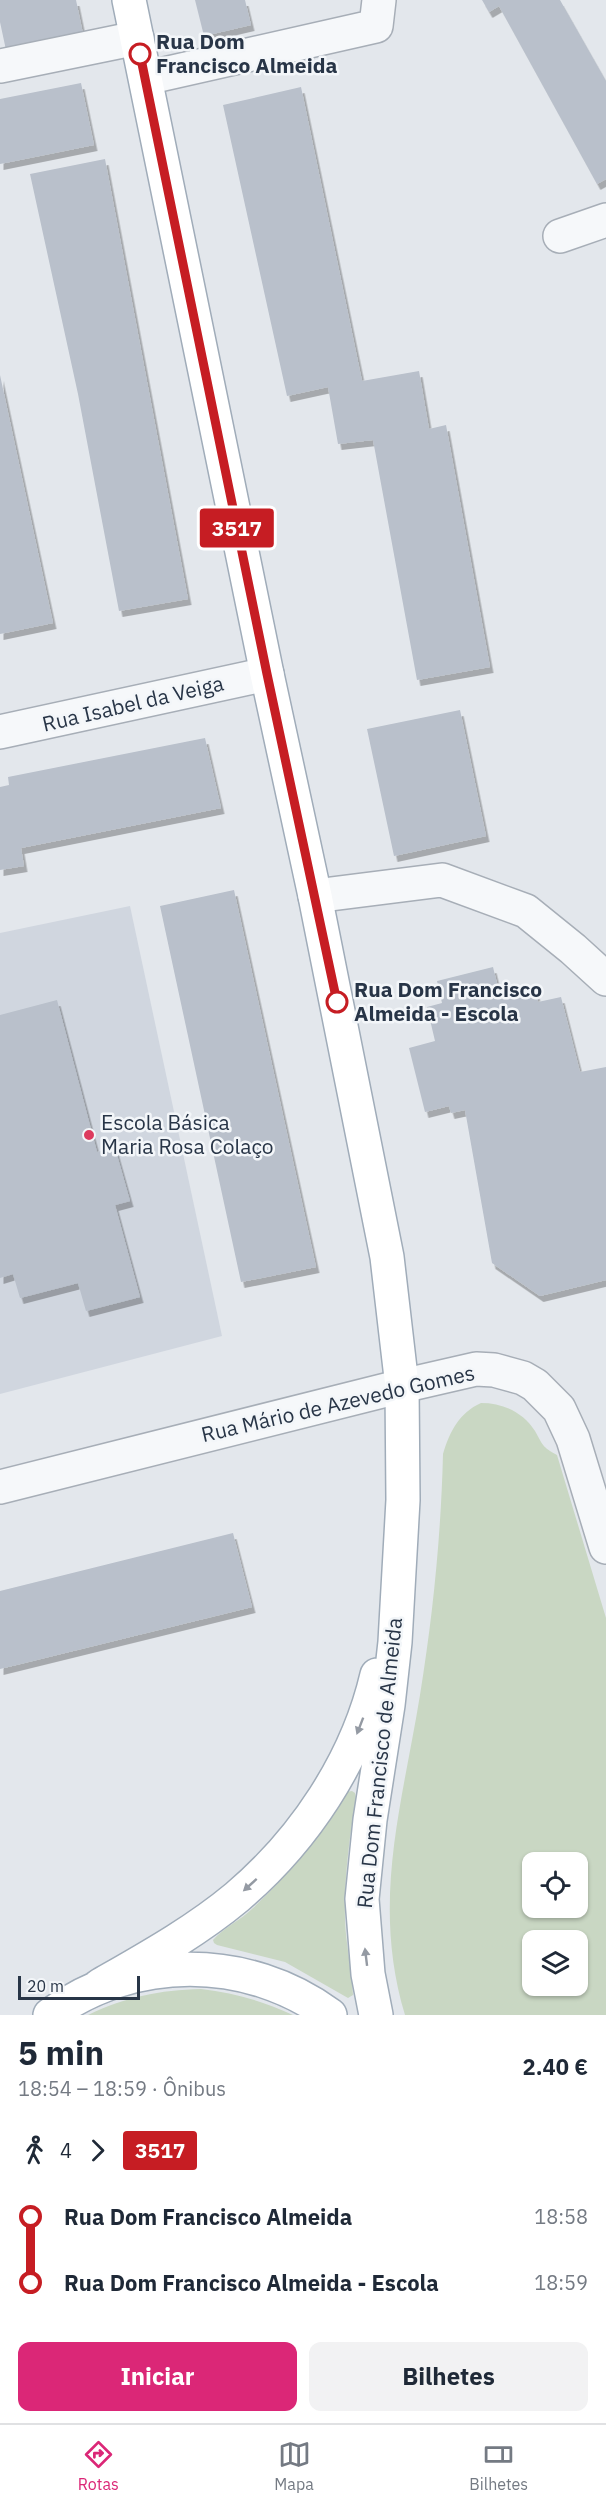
<!DOCTYPE html>
<html lang="pt">
<head>
<meta charset="utf-8">
<style>
	:root { --surface:#fff; --page:#f2f2f3; --text:#1f2937; --muted:#747a83; --line:#e0e1e3; --accent:#db2777 }
	body { margin:0; font-family:"IBM Plex Sans",sans-serif; background:var(--page); color:var(--text); height:100vh; display:flex; flex-direction:column; font-size:22px; white-space:nowrap }
	* { box-sizing:border-box; margin:0 }
	p { font-size:20px; color:var(--muted) }
	.icon { flex:none; width:33px; height:33px; fill:none; stroke:currentColor; stroke-width:2; stroke-linecap:round; stroke-linejoin:round }
	.map { position:relative; height:2015px; overflow:hidden }
	.sheet { display:flex; flex-direction:column; background:var(--surface); flex:1 }
	.sheet>* { flex:none }
	.badge { padding:0 12px; border-radius:4px; font-size:21px; line-height:39px }
	.fabs { position:absolute; left:522px; top:1852px; display:grid; gap:12px }
	.fabs a { display:grid; place-items:center; width:66px; height:66px; border-radius:12px; background:var(--surface); box-shadow:0 2px 4px #0004; font-size:30px }
	.scale { position:absolute; left:18px; bottom:15px; width:122px; box-sizing:border-box; padding-left:6px; border:3px solid #283547; border-top:0; font-size:16px; line-height:21px; white-space:nowrap; color:#283547; -webkit-text-stroke:4px #f3f6f9; paint-order:stroke }
	.map>.badge { position:absolute; translate:-50% -50%; box-shadow:0 0 0 3px #fff }
	.legs { display:flex; align-items:center; gap:9px; height:66px; padding:0 18px; font-size:20px }
	.legs p { margin-inline-start:auto }
	.summary { display:flex; align-items:center; justify-content:space-between; height:102px; padding:0 18px }
	h1 { font-size:33px; font-weight:700; line-height:45px }
	.cta { display:flex; gap:12px; margin-top:auto; padding:12px 18px }
	.cta a { flex:1; height:69px; border-radius:12px; background:var(--accent); color:#fff; font-size:24px; font-weight:700; line-height:69px; text-align:center }
	.cta a+a { background:var(--page); color:var(--text) }
	ul { padding:0 18px; list-style:none }
	li { display:flex; align-items:center; gap:21px; height:66px; font-size:22px }
	li i { display:grid; place-items:center; width:9px; height:100%; margin:0 8px; background:currentColor }
	li i::after { content:''; width:15px; height:15px; margin:-8px; border:4px solid; border-radius:50%; background:var(--surface) }
	li p { margin-inline-start:auto }
	li:first-child i { background:linear-gradient(#0000 50%,currentColor 0) }
	li:last-child i { background:linear-gradient(currentColor 50%,#0000 0) }
	.tabs { display:flex; justify-content:space-around; align-items:center; height:84px; border-top:2px solid var(--line); background:var(--surface); font-size:16px; color:var(--muted) }
	.tabs a { display:grid; justify-items:center; gap:3px }
	.tabs .on { color:var(--accent) }
	.map>svg:first-child { display:block }
	.built { fill:#d0d6df }
	.green { fill:#c9d7c3; fill-rule:evenodd }
	.building { fill:#b9c0cb; filter:url(#shadow) }
	.lines { fill:none; stroke-linecap:round; stroke-linejoin:round }
	.minor-casing { stroke:#a7aeb7; stroke-width:36 }
	.major-casing { stroke:#a0acb9; stroke-width:36 }
	.minor { stroke:#f6f8fa; stroke-width:33 }
	.major { stroke:#fff; stroke-width:33 }
	.oneway { fill:#949aa3 }
	.line-1-casing { stroke:#fff; stroke-width:14 }
	.line-1 { stroke:#c61d23; stroke-width:9 }
	.stop-1-dot { fill:#fff; stroke:#c61d23; stroke-width:3 }
	.poi-dot { fill:#dd3b5e; stroke:#f3f6f9; stroke-width:2 }
	.labels { text-anchor:middle; stroke-width:5; stroke-linejoin:round; paint-order:stroke }
	.stop-label { font-size:21px; font-weight:bold; fill:#283547; stroke:#f3f6f9; text-anchor:start }
	.street-label { font-size:21px; fill:#283547; stroke:#f3f6f9 }
	.poi-label { font-size:21px; fill:#283547; stroke:#f3f6f9; text-anchor:start }
</style>
</head>
<body>
<div class="map">
<svg width="606" height="2015" viewBox="0 0 606 2015">
	<defs>
		<filter id="shadow"><feDropShadow dx="3.5" dy="6" stdDeviation="0" flood-color="#0004"/></filter>
	</defs>
	<rect width="100%" height="100%" fill="#e3e7ec"/>
	<!-- built -->
	<path class="built" d="M130,906L222,1336L0,1394V933Z"/>
	<!-- green -->
	<path class="green" d="M481,1403C503,1403 523,1412 535,1431C543,1445 542,1447 557,1455L606,1618V2015H405C371,1902 402,1806 420,1695C433,1615 441,1535 443,1454C450,1431 459,1413 481,1403ZM532,1863H578V1908H532ZM532,1941H578V1986H532Z
		M352,1791L355,1793L356,1799C349,1839 344,1880 345,1920C346,1946 352,1970 353,1995L348,1998L285,1962L217,1945L214,1943L213,1940C223,1928 241,1920 253,1908C290,1873 320,1836 346,1792Z
		M201,1989C234,1993 263,2001 293,2015H88C125,1997 160,1990 201,1989Z"/>
	<!-- building -->
	<path class="building" d="M0,0H76L83,34L6,50L0,22Z
		M195,0H245L251,25L204,36Z
		M482,0H560L606,81V179L597,184L499,6L489,12Z
		M81,83L94,145L0,164V99Z
		M301,87L362,381L419,371L429,429L446,425L490,667L417,680L373,440L338,444L328,387L287,396L223,105Z
		M105,159L188,599L119,611L78,394L30,174Z
		M0,375L53,623L0,634Z
		M460,710L486,836L394,856L367,729Z
		M205,738L221,808L21,848L24,866L0,870V787L9,785L8,777Z
		M234,890L316,1267L241,1282L160,906Z
		M493,967L500,996L535,987L538,1002L561,997L580,1072L606,1067V1280L540,1296L492,1263L465,1110L451,1113L449,1106L425,1112L409,1048L435,1041L427,1007L442,1003L437,981Z
		M57,1000L97,1152L115,1148L130,1201L115,1205L140,1297L86,1311L78,1283L20,1298L13,1274L0,1278V1015Z
		M233,1533L252,1607L0,1669V1591Z"/>
	<g class="lines">
		<!-- minor casing -->
		<g class="minor-casing">
			<path id="minor" d="M0,66L137,38
				M146,78L376,26L379,0
				M560,236L606,220
				M0,732L267,674
				M315,896L442,880L526,911L573,949L606,979
				M0,1487L402,1386L476,1369L494,1370L523,1378L535,1385L559,1409L573,1439L606,1547"/>
		</g>
		<!-- major casing -->
		<g class="major-casing">
			<path id="major" d="M129,0L267,674L315,896L387,1257L402,1386L403,1500L395,1642L388,1705L370,1820L362,1899L368,1974L376,2015
				M99,1986C146,1959 195,1932 237,1897C304,1840 357,1761 377,1675
				M50,2015C133,1954 247,1954 330,2015"/>
		</g>
		<!-- minor -->
		<use href="#minor" class="minor"/>
		<!-- major -->
		<use href="#major" class="major"/>
	</g>
	<!-- one-way arrows -->
	<defs><path id="oneway-solid" d="M-6-.8H1V-3.2L6.5 0L1 3.2V.8H-6Z" transform="scale(1.5)"/></defs>
	<g class="oneway">
		<use href="#oneway-solid" transform="translate(360 1726) rotate(111)"/>
		<use href="#oneway-solid" transform="translate(250 1885) rotate(138)"/>
		<use href="#oneway-solid" transform="translate(366 1957) rotate(-97)"/>
	</g>
	<g class="lines">
		<!-- line-1 casing -->
		<g class="line-1-casing">
			<path id="line-1" d="M140,54L267,674L337,1002"/>
		</g>
		<!-- line-1 -->
		<use href="#line-1" class="line-1"/>
	</g>
	<!-- markers -->
	<g class="stop-1-dot">
		<circle cx="140" cy="54" r="10"/>
		<circle cx="337" cy="1002" r="10"/>
	</g>
	<circle class="poi-dot" cx="89" cy="1135" r="6"/>
	<g class="labels">
		<!-- stop labels -->
		<g class="stop-label">
			<text x="156" y="49">Rua Dom<tspan x="156" dy="24">Francisco Almeida</tspan></text>
			<text x="354" y="997">Rua Dom Francisco<tspan x="354" dy="24">Almeida - Escola</tspan></text>
		</g>
		<!-- street labels -->
		<g class="street-label">
			<text transform="translate(133 704) rotate(-13)" y="7">Rua Isabel da Veiga</text>
			<text transform="translate(338 1404) rotate(-13)" y="7">Rua Mário de Azevedo Gomes</text>
			<text transform="translate(380 1763) rotate(-84)" y="7">Rua Dom Francisco de Almeida</text>
		</g>
		<!-- poi labels -->
		<g class="poi-label">
			<text x="101" y="1130">Escola Básica<tspan x="101" dy="24">Maria Rosa Colaço</tspan></text>
		</g>
	</g>
</svg>
<div class="fabs">
<a><svg class="icon" aria-label="locate" viewBox="0 0 24 24"><circle cx="12" cy="12" r="6"/><path d="M12 2v4M12 18v4M2 12h4M18 12h4"/></svg></a>
<a><svg class="icon" aria-label="layers" viewBox="0 0 24 24"><path d="M12 4l9 5-9 5-9-5zM3 14l9 5 9-5"/></svg></a>
</div>
<div class="scale">20 m</div>
<b class="badge" style="left:237px;top:528px;background:#c61d23;color:#fff">3517</b>
</div>
<section class="sheet">
<div class="summary"><div><h1>5 min</h1><p>18:54 – 18:59 · Ônibus</p></div><b>2.40 €</b></div>
<div class="legs"><svg class="icon" aria-label="walk" viewBox="0 0 24 24"><circle cx="13" cy="4" r="2"/><path d="M13 8l-2 6 4 7M11 14l-3 7M7 12l3-4h3l4 4"/></svg>4<svg class="icon" aria-label="forward" viewBox="0 0 24 24"><path d="M9 5l7 7-7 7"/></svg><b class="badge" style="background:#c61d23;color:#fff">3517</b></div>
<ul>
<li><i style="color:#c61d23"></i><b>Rua Dom Francisco Almeida</b><p>18:58</p></li>
<li><i style="color:#c61d23"></i><b>Rua Dom Francisco Almeida - Escola</b><p>18:59</p></li>
</ul>
<div class="cta"><a>Iniciar</a><a>Bilhetes</a></div>
</section>
<nav class="tabs">
<a class="on"><svg class="icon" aria-label="directions" viewBox="0 0 24 24"><path d="M12 3l9 9-9 9-9-9zM9 14v-3h6M13 9l2 2-2 2"/></svg>Rotas</a>
<a><svg class="icon" aria-label="map" viewBox="0 0 24 24"><path d="M3 6l6-2 6 2 6-2v14l-6 2-6-2-6 2zM9 4v14M15 6v14"/></svg>Mapa</a>
<a><svg class="icon" aria-label="tickets" viewBox="0 0 24 24"><path d="M3 7h18v10H3zM15 7v10"/></svg>Bilhetes</a>
</nav>
</body>
</html>
